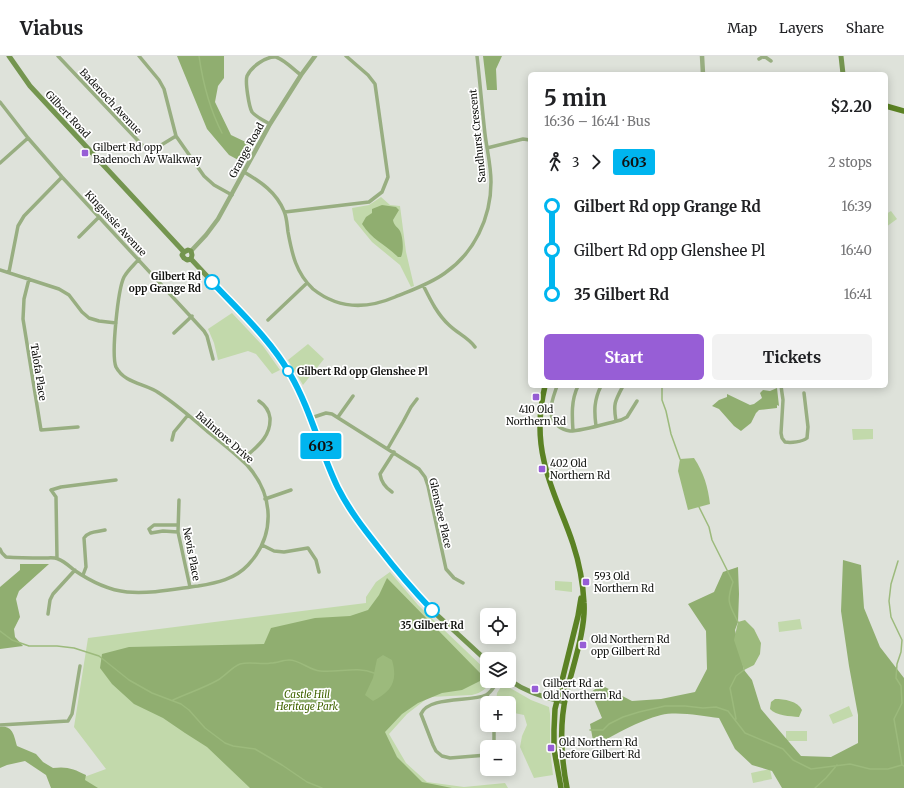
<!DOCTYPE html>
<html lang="en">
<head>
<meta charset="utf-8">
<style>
	:root { --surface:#fff; --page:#f2f2f2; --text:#202124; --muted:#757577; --line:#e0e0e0; --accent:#975ed6 }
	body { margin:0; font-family:Merriweather,serif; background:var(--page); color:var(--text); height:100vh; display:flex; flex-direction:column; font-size:15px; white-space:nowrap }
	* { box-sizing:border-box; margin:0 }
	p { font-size:13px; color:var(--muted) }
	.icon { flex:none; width:22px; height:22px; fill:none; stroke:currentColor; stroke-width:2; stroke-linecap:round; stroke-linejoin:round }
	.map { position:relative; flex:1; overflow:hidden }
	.side { position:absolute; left:528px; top:16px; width:360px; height:316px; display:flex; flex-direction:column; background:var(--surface); border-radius:6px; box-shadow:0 2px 10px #0003 }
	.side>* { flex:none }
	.badge { padding:0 8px; border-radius:3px; font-size:14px; line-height:26px }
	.tools { position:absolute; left:480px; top:552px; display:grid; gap:8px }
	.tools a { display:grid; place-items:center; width:36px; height:36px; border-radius:6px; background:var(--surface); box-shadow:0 2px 10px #0003; font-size:20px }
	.map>.badge { position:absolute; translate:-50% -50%; box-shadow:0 0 0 2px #fff }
	.legs { display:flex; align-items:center; gap:6px; height:44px; padding:0 16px; font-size:13px }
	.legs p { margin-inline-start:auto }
	.overview { display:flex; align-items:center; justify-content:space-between; height:68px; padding:0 16px }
	h1 { font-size:22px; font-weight:700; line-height:30px }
	.primary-button { display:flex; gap:8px; margin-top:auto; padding:8px 16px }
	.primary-button a { flex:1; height:46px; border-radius:6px; background:var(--accent); color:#fff; font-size:16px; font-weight:700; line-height:46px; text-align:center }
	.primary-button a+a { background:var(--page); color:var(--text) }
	ul { padding:0 16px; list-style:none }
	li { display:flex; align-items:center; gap:14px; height:44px; font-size:15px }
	li i { display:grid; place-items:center; width:6px; height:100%; margin:0 5px; background:currentColor }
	li i::after { content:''; width:10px; height:10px; margin:-5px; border:3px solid; border-radius:50%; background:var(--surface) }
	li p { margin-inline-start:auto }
	li:first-child i { background:linear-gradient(#0000 50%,currentColor 0) }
	li:last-child i { background:linear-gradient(currentColor 50%,#0000 0) }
	header { display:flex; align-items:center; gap:24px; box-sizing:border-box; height:56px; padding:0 20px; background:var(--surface); border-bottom:1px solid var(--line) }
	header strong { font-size:19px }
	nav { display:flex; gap:22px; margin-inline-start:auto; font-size:14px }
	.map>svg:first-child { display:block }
	.green { fill:#c2d9ab }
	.forest { fill:#90ae70 }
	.water { fill:#9cba7c }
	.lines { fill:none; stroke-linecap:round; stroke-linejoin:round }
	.stream { stroke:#9cba7c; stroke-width:1.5 }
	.minor { stroke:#98ae81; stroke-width:3.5 }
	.tertiary { stroke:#98ae81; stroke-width:4.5 }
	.secondary { stroke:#74954f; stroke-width:5 }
	.primary { stroke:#5b8224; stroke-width:5.5 }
	.line-1-casing { stroke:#fff; stroke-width:9 }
	.line-1 { stroke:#00b5ef; stroke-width:6 }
	.poi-dot { fill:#975ed6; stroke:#fff; stroke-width:1.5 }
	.stop-1-dot { fill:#fff; stroke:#00b5ef; stroke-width:2 }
	.labels { text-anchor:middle; stroke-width:3.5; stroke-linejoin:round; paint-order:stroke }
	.street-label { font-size:10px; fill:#10110e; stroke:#fff }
	.poi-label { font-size:10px; fill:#10110e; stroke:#fff; text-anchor:start }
	.stop-label { font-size:10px; font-weight:bold; fill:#10110e; stroke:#fff; text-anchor:end }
	.park-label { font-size:10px; font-style:italic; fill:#416401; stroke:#fff }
</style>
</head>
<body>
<header>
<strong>Viabus</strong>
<nav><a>Map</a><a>Layers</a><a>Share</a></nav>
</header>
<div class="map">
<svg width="904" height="732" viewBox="0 0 904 732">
	<rect width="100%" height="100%" fill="#dee2da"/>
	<!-- green -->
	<path class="green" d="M381,141L390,149L400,150L406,196L414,230L411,231L400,209L372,186L354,164L352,152L369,149Z
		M891,155L897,163L886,171V158Z
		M232,257L263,290L280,314L272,318L256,298L248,295L218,304L214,287L208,273Z
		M308,288L324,303L303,329L288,304Z
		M852,373H873V383L853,384Z
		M390,516L418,549L487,615V625H493C486,632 482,637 472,639L429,641L407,658L389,678L406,707L427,726L464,731L505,727L508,732H82L76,724L106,713L74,671L88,582L366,547V541L376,526Z
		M555,525L572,526V536L555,534Z
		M800,563L802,573L779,576L778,566Z
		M503,628L531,644L549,651L550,658V693L553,719L534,722L520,691L522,680L527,669L524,659L509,656V647H496L497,637Z
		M849,650L853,660L833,668L829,659Z
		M786,675H807V685H786Z
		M770,713L772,723L753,727L751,717Z"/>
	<!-- forest -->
	<path class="forest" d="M177,0H224V22L218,30L215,46L231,79L252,89L242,106L229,99L207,73Z
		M483,0H502L496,13L497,34H487Z
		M382,149L396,151L399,154L393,164C394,170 397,170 400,175C403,181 404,195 401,201H398C385,188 372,184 362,168L366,161L372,157V153Z
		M777,332L779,350L777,349V352L759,354L756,357L751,367L741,375L734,370L719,353L712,350L719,344L727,341V338L750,349L754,348L762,342L760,337L763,334L770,335Z
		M843,504L861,509L864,552L880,591L904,622V732H782L772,715L752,709L735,693L719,662C703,660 677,655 661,659C638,665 616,678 594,690L590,668L602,662L591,636L601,629L632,645L661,643L695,636L707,613L706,575L688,548L714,536L723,516L738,511L739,538L738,566L735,574L744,614L752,624L761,653L801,700L831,701L858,687V659L849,610L841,555Z
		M20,508H49L19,535L16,543L20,561L14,573L15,581L23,590L0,593V531L20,514Z
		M387,522L481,618L484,623L462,634L442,637L418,647L402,658L385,676L397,701L422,726L452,732H250L207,691L185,677L163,662L134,648L112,628L100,612L102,598L129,591L264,588L271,572L315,562L350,560L368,554L379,539Z
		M0,671C13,669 14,680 17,690L36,698L43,706L53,712C67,710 74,713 86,719L85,724L98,732H51L46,719L25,705L7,709L0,712Z"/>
	<!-- water -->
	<path class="water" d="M694,402C704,417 708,431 710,448L688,454L678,415L680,403Z
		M745,564L754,573L761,587L760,598L754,609L744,614L734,584L738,566Z
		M383,599L392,604C398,625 392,635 373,645L365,639L373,622L377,603Z
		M775,643C784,643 798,645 802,654L799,661C790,660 776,660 770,653L771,646Z"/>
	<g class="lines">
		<!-- stream -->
		<path class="stream" d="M199,0C203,28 209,52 222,77
			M662,330V344L666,355L671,378L680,403
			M699,451L709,471L712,484L733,526C726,546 729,548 738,566
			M898,505L891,528L889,545L891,561L902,584L901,596L897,608L896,622L901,630L902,647L894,663L902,709L904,710
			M0,575L12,584L29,590H57L74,592L99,600L129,624L152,637L181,648L189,654L205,672L225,687L233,690L255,693L282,709L307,726L322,732
			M173,644C188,637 204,632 218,624C225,620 232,611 240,608C250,605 261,609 271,607C277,607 283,604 289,604C300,604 309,614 320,615C338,617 357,610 374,617
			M736,663L730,632L736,620L744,614
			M590,674H603L609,668L623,661L639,656L665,650H685L703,652L716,651L728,655L745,677L783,693L793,704L811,713L850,708L870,713H888L902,709
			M815,732L826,722L837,709"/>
		<!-- minor -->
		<path class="minor" d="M58,0L144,91L153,94L176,80
			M139,0L159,24L164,33L176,80L204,120L214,129L232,139
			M759,3L764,0L771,5
			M0,46L28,82L62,121L204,275L207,280L213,303
			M270,68C265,65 256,61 252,56C249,51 245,26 247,20C251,11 266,0 276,1C285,4 294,14 301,19
			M487,92L523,83L530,84
			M0,107L28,82
			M244,116C261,126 276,136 284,155C287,162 287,169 288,176C292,198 296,217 313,233C338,253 367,253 395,241C412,234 430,228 445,217C474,197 491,162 491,126C491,110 487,94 485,78C482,52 480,26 477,0
			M285,156L369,146L382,136L388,121L375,28L368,19L346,0
			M79,181L99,161
			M0,214L59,233L69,239L82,256L89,262L99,265L116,267
			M9,216L18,170L24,160L62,121
			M29,223L24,243L23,263L41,374L78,371
			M423,229C430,243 437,258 449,269C457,277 469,282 475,291
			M268,264L307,227
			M174,277L192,260
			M557,330C554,339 550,348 551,357C552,367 561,374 570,375C583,375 608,367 621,364L627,361L637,345
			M781,330L783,344L781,377L782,382L785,386C791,387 802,386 807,382L808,371L804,337
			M338,361L353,340
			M311,362L326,357L332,358L419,413L425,421L428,430L446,513L454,522L463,527
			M616,365C613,348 615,345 623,330
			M596,370C594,355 594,344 601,330
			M573,375C572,360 571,344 578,330
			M172,384L174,376L188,359
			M388,392L403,366L411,351L417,343
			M242,404C255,392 271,382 270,362C269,354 265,349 259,345
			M392,436C386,432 381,425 380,418L394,396
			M265,443L291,434
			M179,444L178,476L190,531
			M178,469H154L149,473L151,477L163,475L178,476
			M262,489L274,495L284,496L308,492L316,504L319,516
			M0,493L2,497L6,501C19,502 32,502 45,502C49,502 54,501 58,503C64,505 69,510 74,514C90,525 108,534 127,536C151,538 175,533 198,530C217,527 235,523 248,509C276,479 274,439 247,409C235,397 221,386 207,375C192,362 176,348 159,337C145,327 125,328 116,311C111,299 118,233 124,221C128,214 134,209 139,203
			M57,502L56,441L51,434L61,431L116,424
			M83,519L86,511L84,482C88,475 98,476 105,474
			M48,558L50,544L53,538L75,514
			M487,639L491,647
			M0,669L68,665L72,658L80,610
			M494,691V669
			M487,699L450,702L442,700L436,695L433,689L421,658C428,640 471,646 486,639C491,637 495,629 498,625"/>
		<!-- tertiary -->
		<path class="tertiary" d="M702,0L703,18
			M191,195L206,179L218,163L270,68L301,19L315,0"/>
		<!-- secondary -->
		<path class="secondary" d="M9,0L30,30L184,196
			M841,0L843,18
			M184,196L188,194L191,195L192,199L191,203
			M184,196L182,199L184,202L187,204L191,203
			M191,203L259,276L281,304L290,318L305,347L329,412L339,434L355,462L416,537L436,558L487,605
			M509,624C526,636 544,642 564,646"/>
		<!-- primary -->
		<path class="primary" d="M886,50L904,55
			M545,330C539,355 538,380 544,405C550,434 564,460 573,488C579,506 583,527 584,547C586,574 572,612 566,639C559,670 561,701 567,732
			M561,732L554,693V674L555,653L578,560L581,542"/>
	</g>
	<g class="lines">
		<!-- line-1 casing -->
		<g class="line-1-casing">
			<path id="line-1" d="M212,226C239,255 270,283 290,318C311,354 320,395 338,432C349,454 364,473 379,492C396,514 413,534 432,554"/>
		</g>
		<!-- line-1 -->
		<use href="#line-1" class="line-1"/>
	</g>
	<!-- markers -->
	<g class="poi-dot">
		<rect x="81" y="93" width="8" height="8" rx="2"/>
		<rect x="532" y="337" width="8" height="8" rx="2"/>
		<rect x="538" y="409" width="8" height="8" rx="2"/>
		<rect x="582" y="522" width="8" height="8" rx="2"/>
		<rect x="579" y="585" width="8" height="8" rx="2"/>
		<rect x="531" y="629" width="8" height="8" rx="2"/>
		<rect x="547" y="688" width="8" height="8" rx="2"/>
	</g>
	<g class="stop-1-dot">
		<circle cx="212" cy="226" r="7"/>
		<circle cx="288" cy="315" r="5"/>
		<circle cx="432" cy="554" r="7"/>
	</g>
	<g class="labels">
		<!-- street labels -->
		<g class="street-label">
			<text transform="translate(111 45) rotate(47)" y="4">Badenoch Avenue</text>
			<text transform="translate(68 58) rotate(47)" y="4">Gilbert Road</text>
			<text transform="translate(477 80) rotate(-96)" y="4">Sandhurst Crescent</text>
			<text transform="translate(246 94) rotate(-61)" y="4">Grange Road</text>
			<text transform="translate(116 167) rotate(47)" y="4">Kingussie Avenue</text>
			<text transform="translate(39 316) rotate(81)" y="4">Talofa Place</text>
			<text transform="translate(225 381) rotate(41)" y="4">Balintore Drive</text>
			<text transform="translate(441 457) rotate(77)" y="4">Glenshee Place</text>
			<text transform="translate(192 498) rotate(79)" y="4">Nevis Place</text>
		</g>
		<!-- poi labels -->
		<g class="poi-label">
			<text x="93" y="95">Gilbert Rd opp<tspan x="93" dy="12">Badenoch Av Walkway</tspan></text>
			<text x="536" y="357" text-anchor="middle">410 Old<tspan x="536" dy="12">Northern Rd</tspan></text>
			<text x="550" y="411">402 Old<tspan x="550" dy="12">Northern Rd</tspan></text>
			<text x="594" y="524">593 Old<tspan x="594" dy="12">Northern Rd</tspan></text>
			<text x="591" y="587">Old Northern Rd<tspan x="591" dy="12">opp Gilbert Rd</tspan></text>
			<text x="543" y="631">Gilbert Rd at<tspan x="543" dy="12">Old Northern Rd</tspan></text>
			<text x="559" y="690">Old Northern Rd<tspan x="559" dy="12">before Gilbert Rd</tspan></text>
		</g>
		<!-- stop labels -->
		<g class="stop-label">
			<text x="201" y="224">Gilbert Rd<tspan x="201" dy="12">opp Grange Rd</tspan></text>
			<text x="297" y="319" text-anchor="start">Gilbert Rd opp Glenshee Pl</text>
			<text x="432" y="573" text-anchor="middle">35 Gilbert Rd</text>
		</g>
		<!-- park labels -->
		<g class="park-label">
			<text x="307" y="642">Castle Hill<tspan x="307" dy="12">Heritage Park</tspan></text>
		</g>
	</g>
</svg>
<div class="tools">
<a><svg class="icon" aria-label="locate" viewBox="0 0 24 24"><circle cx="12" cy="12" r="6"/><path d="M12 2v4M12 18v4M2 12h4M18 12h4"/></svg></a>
<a><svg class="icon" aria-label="layers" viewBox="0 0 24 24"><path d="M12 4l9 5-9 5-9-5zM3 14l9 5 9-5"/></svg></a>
<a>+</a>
<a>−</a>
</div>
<b class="badge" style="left:321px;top:390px;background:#00b5ef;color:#111">603</b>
<section class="side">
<div class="overview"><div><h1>5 min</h1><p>16:36 – 16:41 · Bus</p></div><b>$2.20</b></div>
<div class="legs"><svg class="icon" aria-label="walk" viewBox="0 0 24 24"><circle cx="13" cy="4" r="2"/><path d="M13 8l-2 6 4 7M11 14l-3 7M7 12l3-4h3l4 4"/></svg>3<svg class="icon" aria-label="forward" viewBox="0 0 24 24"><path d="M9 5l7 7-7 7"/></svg><b class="badge" style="background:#00b5ef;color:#111">603</b><p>2 stops</p></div>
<ul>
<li><i style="color:#00b5ef"></i><b>Gilbert Rd opp Grange Rd</b><p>16:39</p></li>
<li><i style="color:#00b5ef"></i><span>Gilbert Rd opp Glenshee Pl</span><p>16:40</p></li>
<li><i style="color:#00b5ef"></i><b>35 Gilbert Rd</b><p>16:41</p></li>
</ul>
<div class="primary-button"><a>Start</a><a>Tickets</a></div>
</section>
</div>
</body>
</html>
